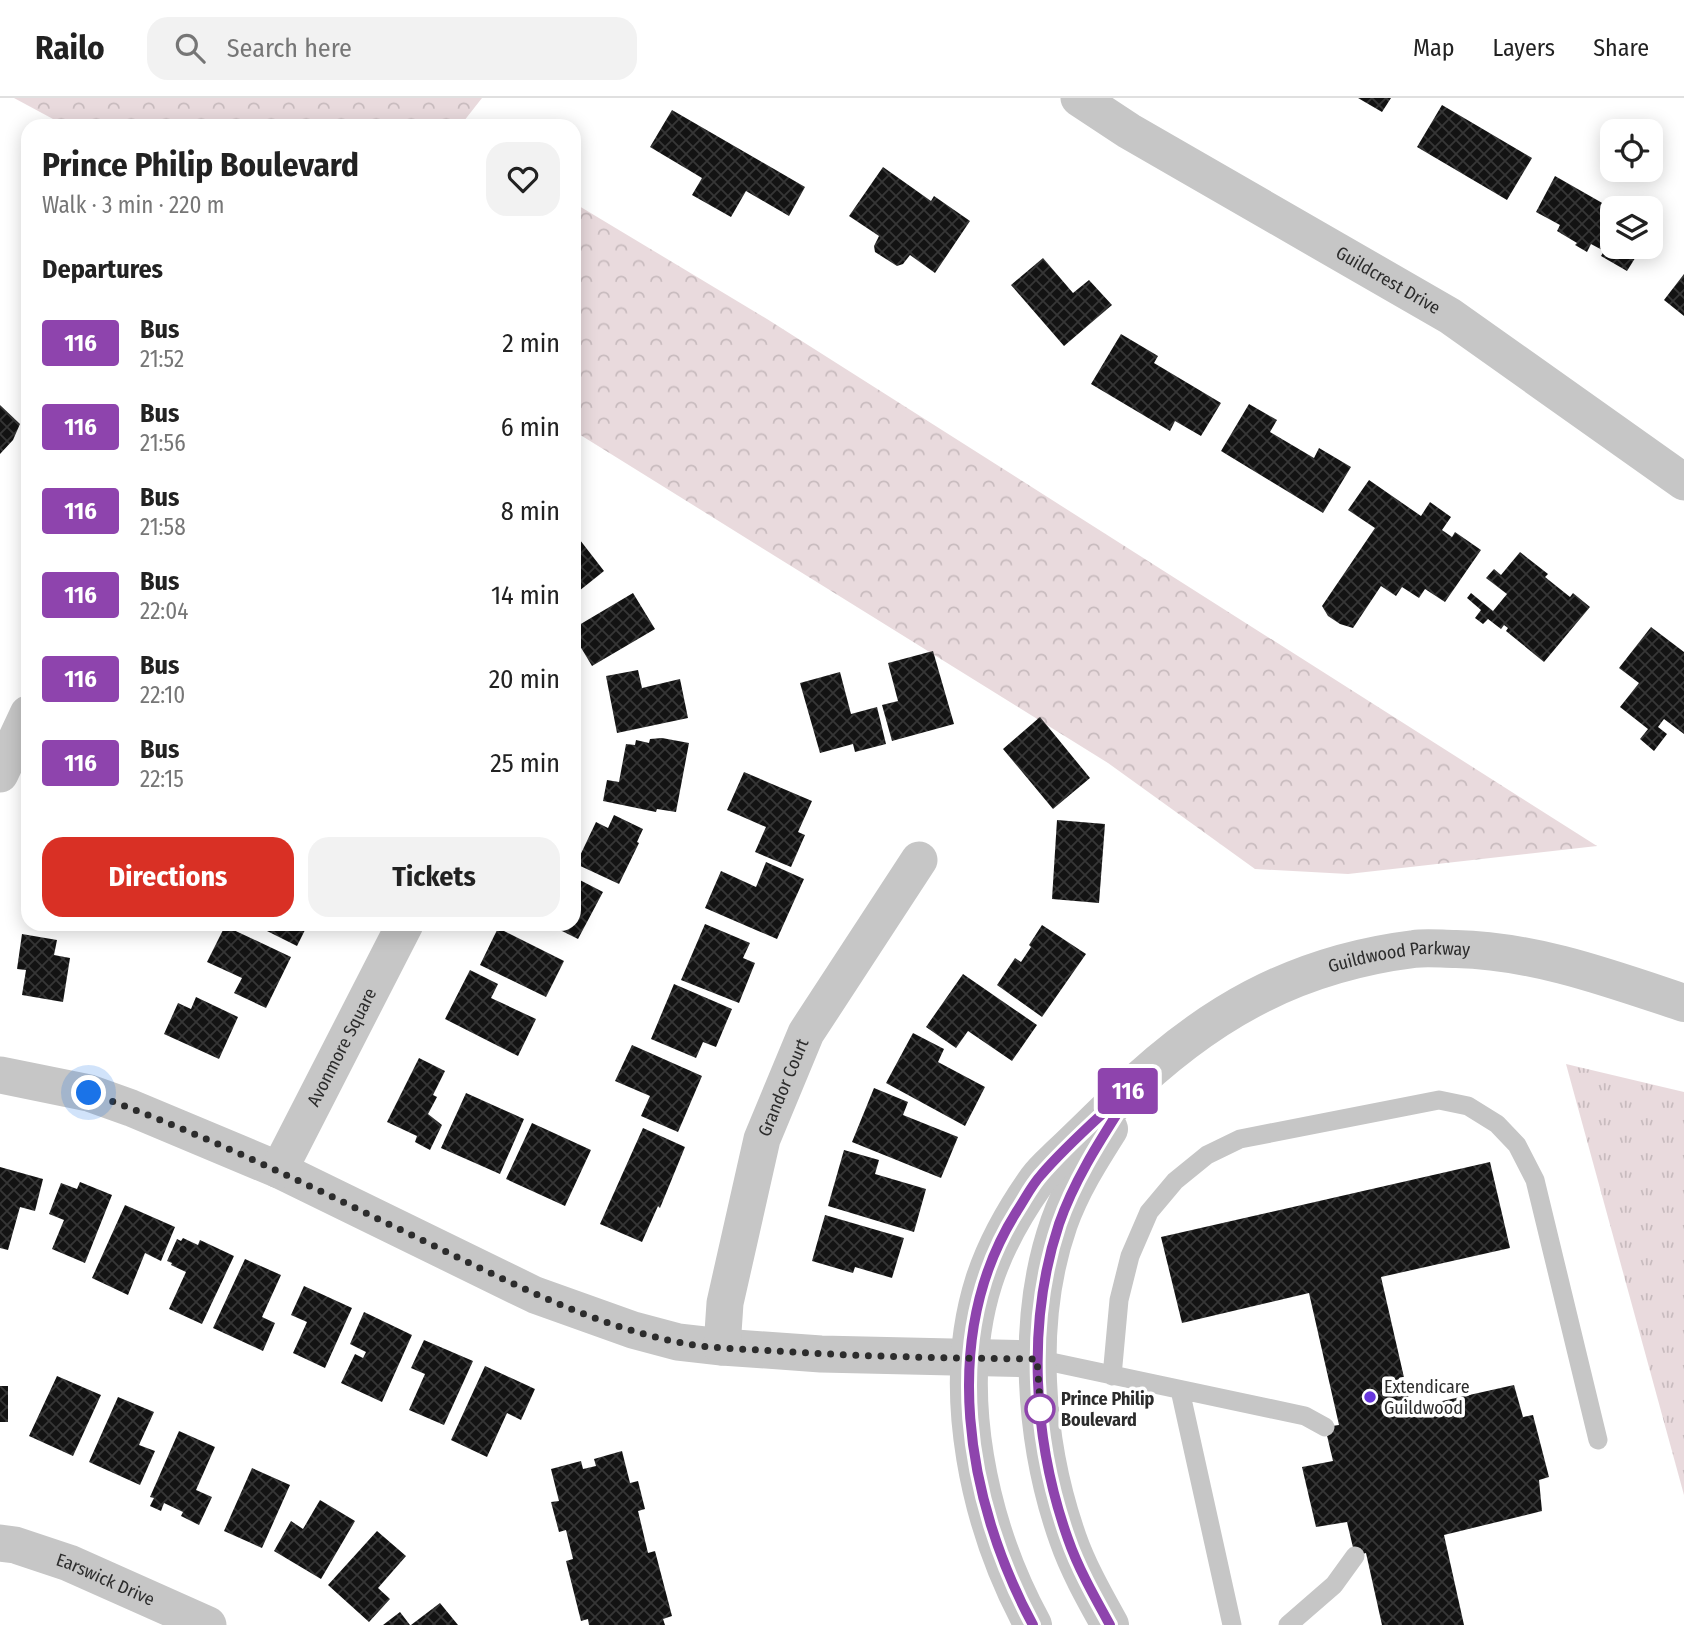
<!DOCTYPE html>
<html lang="en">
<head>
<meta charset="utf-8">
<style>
	:root { --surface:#fff; --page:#f2f2f2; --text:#222; --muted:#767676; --line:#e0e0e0; --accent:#d93025 }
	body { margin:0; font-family:"Fira Sans Condensed",sans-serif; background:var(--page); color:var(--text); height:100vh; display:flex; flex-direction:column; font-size:26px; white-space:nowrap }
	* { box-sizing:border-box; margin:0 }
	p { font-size:23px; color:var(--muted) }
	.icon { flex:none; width:38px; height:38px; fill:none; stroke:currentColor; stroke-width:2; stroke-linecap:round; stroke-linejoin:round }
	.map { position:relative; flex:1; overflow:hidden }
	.panel { position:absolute; left:21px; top:21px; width:560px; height:812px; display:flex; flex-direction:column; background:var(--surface); border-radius:21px; box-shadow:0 4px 18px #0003 }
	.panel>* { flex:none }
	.badge { padding:0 14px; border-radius:5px; font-size:24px; line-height:46px }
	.tools { position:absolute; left:1600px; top:21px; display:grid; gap:14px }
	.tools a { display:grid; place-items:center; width:63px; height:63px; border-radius:14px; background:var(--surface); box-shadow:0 4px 18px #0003; font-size:35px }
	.you { position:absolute; width:35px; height:35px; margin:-18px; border:5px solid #fff; border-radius:50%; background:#1a73e8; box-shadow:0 0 0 10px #1a73e833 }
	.map>.badge { position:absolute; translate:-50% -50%; box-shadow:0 0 0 4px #fff }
	h2 { padding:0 21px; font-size:26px; line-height:63px }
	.round { display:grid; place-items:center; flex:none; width:74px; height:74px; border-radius:21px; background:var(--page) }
	.head { display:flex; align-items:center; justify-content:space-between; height:119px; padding:0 21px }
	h1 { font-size:33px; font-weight:700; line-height:52px }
	.primary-button { display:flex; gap:14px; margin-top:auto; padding:14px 21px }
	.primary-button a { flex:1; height:80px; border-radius:21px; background:var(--accent); color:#fff; font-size:28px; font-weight:700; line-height:80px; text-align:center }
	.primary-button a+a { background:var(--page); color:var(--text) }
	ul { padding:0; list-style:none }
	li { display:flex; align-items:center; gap:21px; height:84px; padding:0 21px }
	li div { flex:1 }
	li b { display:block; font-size:26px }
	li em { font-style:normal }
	li .badge { min-width:77px; font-weight:700; text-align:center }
	header { display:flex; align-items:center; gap:42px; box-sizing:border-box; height:98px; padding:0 35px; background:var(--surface); border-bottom:2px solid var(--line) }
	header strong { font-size:33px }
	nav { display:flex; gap:38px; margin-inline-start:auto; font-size:24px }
	.search { width:490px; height:63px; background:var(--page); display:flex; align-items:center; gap:18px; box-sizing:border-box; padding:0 24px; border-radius:21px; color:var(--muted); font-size:26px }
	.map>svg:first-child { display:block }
	.grass { fill:url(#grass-tufts) }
	.forest { fill:url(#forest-crowns) }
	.building { fill:url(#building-cross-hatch) }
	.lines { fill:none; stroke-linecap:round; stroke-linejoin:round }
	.service { stroke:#c6c6c6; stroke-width:19 }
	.minor { stroke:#c6c6c6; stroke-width:37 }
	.tertiary { stroke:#c6c6c6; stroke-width:38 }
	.line-casing { stroke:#fff; stroke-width:16 }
	.line { stroke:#8e44ad; stroke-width:10 }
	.walk { stroke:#2c2c2c; stroke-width:7; stroke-dasharray:0 12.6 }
	.poi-dot { fill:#6736dc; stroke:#fff; stroke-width:2.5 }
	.stop-dot { fill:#fff; stroke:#8e44ad; stroke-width:3.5 }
	.labels { text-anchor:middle; stroke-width:7; stroke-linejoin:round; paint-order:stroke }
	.street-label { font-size:18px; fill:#2c2c2c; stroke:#fff }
	.poi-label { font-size:18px; fill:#2c2c2c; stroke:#fff; text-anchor:start }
	.stop-label { font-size:18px; font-weight:bold; fill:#2c2c2c; stroke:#fff; text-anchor:start }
</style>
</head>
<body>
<header>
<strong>Railo</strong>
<div class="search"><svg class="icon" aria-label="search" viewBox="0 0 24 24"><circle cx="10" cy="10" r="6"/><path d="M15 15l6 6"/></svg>Search here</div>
<nav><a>Map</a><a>Layers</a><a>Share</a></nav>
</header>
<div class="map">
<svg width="1684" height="1527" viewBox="0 0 1684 1527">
	<defs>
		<pattern id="grass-tufts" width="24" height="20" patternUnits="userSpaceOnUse" patternTransform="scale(1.75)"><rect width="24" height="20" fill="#e9dadd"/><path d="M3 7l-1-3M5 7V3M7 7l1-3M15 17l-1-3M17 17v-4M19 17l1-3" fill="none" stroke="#c8bbbe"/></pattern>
		<pattern id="forest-crowns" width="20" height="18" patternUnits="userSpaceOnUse" patternTransform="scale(1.75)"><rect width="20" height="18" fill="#e9dadd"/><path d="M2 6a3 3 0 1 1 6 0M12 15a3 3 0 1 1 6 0" fill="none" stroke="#c8bbbe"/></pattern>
		<pattern id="building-cross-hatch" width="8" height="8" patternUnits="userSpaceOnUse" patternTransform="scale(1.75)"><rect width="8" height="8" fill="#131313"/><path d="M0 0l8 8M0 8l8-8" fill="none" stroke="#363636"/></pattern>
	</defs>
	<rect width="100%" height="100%" fill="#fff"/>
	<!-- grass -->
	<path class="grass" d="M1566,966L1684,994V1397Z"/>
	<!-- forest -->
	<path class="forest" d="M14,0H482L460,28H66Z
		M574,105L767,221L1597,748L1348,776L1255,771L1108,665L574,333Z"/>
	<!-- building -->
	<path class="building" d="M1358,0H1391L1382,14Z
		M1442,7L1532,60L1507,102L1417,49Z
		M672,12L805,89L789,118L746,93L731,119L692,97L702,80L650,49Z
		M883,69L931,103L934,98L970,123L935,175L910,157L903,166L897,168L875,154L874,148L879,138L849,118Z
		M1555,78L1611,110L1601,126L1612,132V149H1642L1627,173L1601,158L1604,153L1591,146L1587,154L1575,147L1577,145L1557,133L1560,127L1536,114Z
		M1043,160L1073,195L1089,182L1112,207L1064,248L1011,187Z
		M1684,176V218L1664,202Z
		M1121,236L1158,258L1154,265L1221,305L1201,338L1175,323L1170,333L1091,286Z
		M1249,306L1277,322L1270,334L1314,360L1319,350L1351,369L1323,415L1221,353Z
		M0,307L20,326L13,342L0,356Z
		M1369,382L1421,418L1430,404L1451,419L1442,432L1452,439L1455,434L1481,452L1445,504L1425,491L1419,500L1402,489L1396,498L1381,488L1353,530L1340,526L1328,518L1322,508L1375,430L1348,412Z
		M580,442L604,473L574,497V447Z
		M1520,454L1548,476L1545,479L1570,499L1573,495L1590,509L1544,564L1506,533L1508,530L1504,527L1501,531L1488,521L1483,526L1475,520L1481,512L1467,500L1471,495L1493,513L1507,496L1486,480L1494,471L1501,477Z
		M633,495L655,531L592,568L574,538V530Z
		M1651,529L1684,554V636L1664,621L1658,629L1667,636L1654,653L1640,641L1648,631L1620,609L1639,585L1619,570Z
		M933,553L954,626L892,643L882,607L898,603L888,565Z
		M638,572L642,590L680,581L688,620L617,635L606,578Z
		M840,574L851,616L877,609L886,646L855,654L853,646L820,655L800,585Z
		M1040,619L1090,680L1053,711L1003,651Z
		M662,640L689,645L676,714L657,711L656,714L603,703L607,682L619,684L626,646L635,647L636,642L649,645L650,641Z
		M744,674L812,703L798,734L805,737L791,769L755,754L766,729L727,712Z
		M614,717L643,731L637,744L639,745L619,786L576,766L596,724L608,730Z
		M1057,722L1105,726L1099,805L1052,801Z
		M766,764L804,781L777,841L705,810L721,773L756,789Z
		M574,779L603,794L578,841L548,826H574Z
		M253,826H308L297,848Z
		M705,826L750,845L743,860L755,865L739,905L681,882Z
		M1042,827L1086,856L1042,919L997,887L1015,860L1021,864L1031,849L1029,847Z
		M225,828L291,859L266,910L234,895L242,880L207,864Z
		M498,830L564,863L546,899L480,867Z
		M22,836L57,842L54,857L70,860L63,904L22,897L26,872L17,871Z
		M470,872L498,886L491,900L536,921L518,958L445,921Z
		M963,876L1037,927L1012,963L968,933L956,950L926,929Z
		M674,886L732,911L716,949L703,944L696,960L651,941Z
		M196,899L238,919L219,961L164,936L178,905L191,911Z
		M913,935L944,951L938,964L985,989L965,1028L886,985Z
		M632,947L702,978L678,1034L641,1018L650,998L615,983Z
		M419,960L445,973L433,997L437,999L428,1016L442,1027L430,1052L415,1044L417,1038L387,1024Z
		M874,990L908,1004L903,1017L958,1039L941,1080L852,1044Z
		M466,995L524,1021L500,1076L441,1050Z
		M532,1025L591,1052L565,1108L506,1081Z
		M643,1030L685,1049L660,1110L658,1108L642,1144L600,1126Z
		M844,1052L879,1062L875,1076L926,1091L914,1134L828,1108Z
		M1490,1064L1510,1150L1381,1179L1411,1310L1514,1287L1523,1319L1533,1317L1549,1379L1539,1382L1542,1413L1444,1437L1464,1527H1382L1366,1455L1355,1458L1347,1424L1316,1429L1302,1369L1333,1363L1325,1329L1339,1327L1309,1195L1182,1225L1161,1139Z
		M0,1069L43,1081L35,1113L20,1109L8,1152L0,1150Z
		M80,1084L112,1097L85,1165L52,1151L64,1122L49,1116L61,1085L77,1091Z
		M125,1107L175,1129L161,1163L145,1155L128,1197L92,1180Z
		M825,1117L904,1140L892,1180L855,1169L853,1175L812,1163Z
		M183,1140L198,1147L200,1142L234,1158L202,1226L169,1211L186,1174L171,1167L172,1165L167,1163L177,1141L181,1143Z
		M245,1161L281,1177L262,1219L275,1225L263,1253L213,1230Z
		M304,1188L352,1210L325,1270L293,1255L307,1224L291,1217Z
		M364,1214L412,1237L382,1304L341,1285L355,1256L363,1260L366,1254L350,1246Z
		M424,1242L473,1263L444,1327L409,1312L425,1276L411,1270Z
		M485,1268L535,1291L521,1322L507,1315L487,1359L451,1342Z
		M57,1278L101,1297L73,1358L29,1338Z
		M0,1288H8V1324H0Z
		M118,1299L154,1314L139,1347L155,1353L140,1387L89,1364Z
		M179,1333L215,1349L196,1392L212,1399L199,1427L181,1418L183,1414L164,1405L161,1413L150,1408L154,1400L150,1399Z
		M622,1353L630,1385L638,1383L645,1411L638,1413L648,1455L655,1453L672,1518L663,1521L665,1527H589L588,1521L581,1523L566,1463L573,1461L566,1432L559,1434L551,1404L559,1403L551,1371L581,1363L583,1371L596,1368L594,1361Z
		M252,1370L290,1387L262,1450L224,1433Z
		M320,1402L355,1423L321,1481L274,1453L291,1423L303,1431Z
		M377,1433L406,1458L378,1490L390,1501L369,1524L328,1487Z
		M440,1505L458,1527H411Z
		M400,1514L410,1527H383Z"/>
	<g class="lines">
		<!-- service -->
		<path class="service" d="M1037,1261L1305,1318L1325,1329
			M1112,1278L1119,1202L1130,1158L1149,1114L1175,1083L1207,1057L1240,1041L1439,1002L1468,1008L1497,1026L1517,1047L1535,1082L1598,1342
			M1180,1292L1232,1527
			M1288,1527L1334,1487L1355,1458"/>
		<!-- minor -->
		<g class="minor">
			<path id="s1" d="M1079,0L1129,33L1450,218L1684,384"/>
			<path d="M0,676L28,616"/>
			<path d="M0,977L89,995L131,1010L279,1072L535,1197L633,1232L678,1244L722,1249L821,1256L1037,1261"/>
			<path id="s2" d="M279,1072L405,826"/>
			<path id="s3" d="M722,1249L725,1205L762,1041L806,935L919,762"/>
			<path id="s4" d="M0,1445L15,1447L69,1465L208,1527"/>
		</g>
		<!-- tertiary -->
		<g class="tertiary">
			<path d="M1109,1031C1090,1061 1071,1091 1059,1125C1025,1222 1034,1345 1068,1441C1078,1470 1095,1500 1110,1527"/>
			<path id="s5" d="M1033,1527C979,1428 949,1293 984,1183C996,1146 1015,1113 1037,1082C1044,1072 1054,1064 1062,1056C1081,1038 1100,1019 1119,1001C1205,917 1293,866 1414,851C1427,849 1442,851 1456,851C1536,853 1609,880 1684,905"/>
		</g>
	</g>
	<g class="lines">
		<!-- line casing -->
		<g class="line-casing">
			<path id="line" d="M1033,1527C966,1403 938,1238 1017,1113C1025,1101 1031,1088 1041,1077C1070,1043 1107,1013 1139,981C1110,1028 1077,1074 1059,1126C1026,1225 1033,1343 1068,1441C1078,1470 1095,1500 1110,1527"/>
		</g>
		<!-- line -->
		<use href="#line" class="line"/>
		<!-- walk -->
		<path class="walk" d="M89,995C206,1036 316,1091 428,1145C508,1183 589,1226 677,1244C710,1251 745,1251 778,1253C864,1259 950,1260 1037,1261L1041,1318L1040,1311"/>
	</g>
	<!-- markers -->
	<circle class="poi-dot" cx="1370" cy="1299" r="7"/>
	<circle class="stop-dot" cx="1040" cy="1311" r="14"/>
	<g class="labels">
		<!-- street labels -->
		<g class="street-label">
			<text dy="6" stroke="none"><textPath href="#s1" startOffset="359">Guildcrest Drive</textPath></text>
			<text dy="6" stroke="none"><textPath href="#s5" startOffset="908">Guildwood Parkway</textPath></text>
			<text dy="6" stroke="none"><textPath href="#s2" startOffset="138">Avonmore Square</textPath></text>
			<text dy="6" stroke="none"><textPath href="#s3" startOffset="268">Grandor Court</textPath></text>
			<text dy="6" stroke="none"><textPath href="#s4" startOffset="112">Earswick Drive</textPath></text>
		</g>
		<!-- poi labels -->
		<g class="poi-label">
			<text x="1384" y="1295">Extendicare<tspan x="1384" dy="21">Guildwood</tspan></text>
		</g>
		<!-- stop labels -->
		<g class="stop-label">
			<text x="1061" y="1307">Prince Philip<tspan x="1061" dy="21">Boulevard</tspan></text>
		</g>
	</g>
</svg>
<div class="tools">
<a><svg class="icon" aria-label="locate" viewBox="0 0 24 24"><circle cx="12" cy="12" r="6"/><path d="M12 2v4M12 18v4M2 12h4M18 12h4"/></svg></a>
<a><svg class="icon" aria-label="layers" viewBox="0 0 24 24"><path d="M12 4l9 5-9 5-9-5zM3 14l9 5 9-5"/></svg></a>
</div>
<div class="you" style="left:89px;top:995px"></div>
<b class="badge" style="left:1128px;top:993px;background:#8e44ad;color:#fff">116</b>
<section class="panel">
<div class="head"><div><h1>Prince Philip Boulevard</h1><p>Walk · 3 min · 220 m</p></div><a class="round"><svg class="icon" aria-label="heart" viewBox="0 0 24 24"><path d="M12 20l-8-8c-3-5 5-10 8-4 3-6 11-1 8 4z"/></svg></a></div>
<h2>Departures</h2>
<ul>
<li><span class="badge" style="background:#8e44ad;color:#fff">116</span><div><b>Bus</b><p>21:52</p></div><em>2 min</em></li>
<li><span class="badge" style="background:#8e44ad;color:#fff">116</span><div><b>Bus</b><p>21:56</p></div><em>6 min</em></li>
<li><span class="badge" style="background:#8e44ad;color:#fff">116</span><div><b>Bus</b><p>21:58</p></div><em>8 min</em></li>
<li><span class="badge" style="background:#8e44ad;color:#fff">116</span><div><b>Bus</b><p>22:04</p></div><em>14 min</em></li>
<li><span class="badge" style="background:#8e44ad;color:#fff">116</span><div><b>Bus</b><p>22:10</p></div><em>20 min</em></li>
<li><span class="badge" style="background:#8e44ad;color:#fff">116</span><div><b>Bus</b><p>22:15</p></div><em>25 min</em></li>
</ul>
<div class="primary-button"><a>Directions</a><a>Tickets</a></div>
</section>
</div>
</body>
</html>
